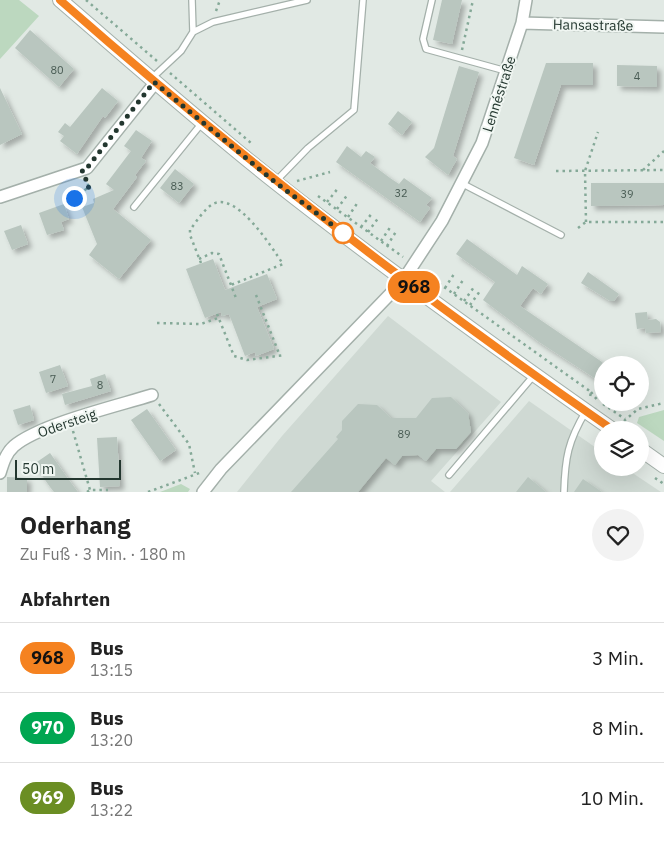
<!DOCTYPE html>
<html lang="de">
<head>
<meta charset="utf-8">
<style>
	:root { --surface:#fff; --page:#f2f2f2; --text:#222; --muted:#767676; --line:#e0e0e0 }
	body { margin:0; font-family:"IBM Plex Sans",sans-serif; background:var(--page); color:var(--text); height:100vh; display:flex; flex-direction:column; font-size:19px; white-space:nowrap }
	* { box-sizing:border-box; margin:0 }
	p { font-size:16px; color:var(--muted) }
	.icon { flex:none; width:28px; height:28px; fill:none; stroke:currentColor; stroke-width:2; stroke-linecap:round; stroke-linejoin:round }
	.map { position:relative; height:492px; overflow:hidden }
	.side { display:flex; flex-direction:column; background:var(--surface); flex:1 }
	.side>* { flex:none }
	.badge { padding:0 10px; border-radius:16px; font-size:18px; line-height:32px }
	.buttons { position:absolute; left:594px; top:356px; display:grid; gap:10px }
	.buttons a { display:grid; place-items:center; width:55px; height:55px; border-radius:50%; background:var(--surface); box-shadow:0 5px 20px #0002; font-size:25px }
	.scale { position:absolute; left:15px; bottom:12px; width:106px; box-sizing:border-box; padding-left:5px; border:2px solid #23372f; border-top:0; font-size:14px; line-height:18px; white-space:nowrap; color:#23372f; -webkit-text-stroke:4px #f0f6f2; paint-order:stroke }
	.you { position:absolute; width:25px; height:25px; margin:-12px; border:4px solid #fff; border-radius:50%; background:#1a73e8; box-shadow:0 0 0 8px #1a73e833 }
	.map>.badge { position:absolute; translate:-50% -50%; box-shadow:0 0 0 2px #fff }
	h2 { padding:0 20px; font-size:19px; line-height:45px }
	.round { display:grid; place-items:center; flex:none; width:52px; height:52px; border-radius:26px; background:var(--page) }
	.head { display:flex; align-items:center; justify-content:space-between; height:85px; padding:0 20px }
	h1 { font-size:24px; font-weight:700; line-height:38px }
	ul { padding:0; list-style:none }
	li { display:flex; align-items:center; gap:15px; height:70px; padding:0 20px; border-top:1px solid var(--line) }
	li div { flex:1 }
	li b { display:block; font-size:19px }
	li em { font-style:normal }
	li .badge { min-width:55px; font-weight:700; text-align:center }
	.map>svg:first-child { display:block }
	.built { fill:#cfd9d3 }
	.green { fill:#bcd8bf }
	.building { fill:#b9c6bf; filter:url(#shadow) }
	.lines { fill:none; stroke-linecap:round; stroke-linejoin:round }
	.service-casing { stroke:#a4b0aa; stroke-width:8 }
	.minor-casing { stroke:#a4b0aa; stroke-width:14 }
	.tertiary-casing { stroke:#a4b0aa; stroke-width:16 }
	.path { stroke:#85a998; stroke-width:2.5; stroke-dasharray:2.5 4; stroke-linecap:butt }
	.service { stroke:#fff; stroke-width:5.5 }
	.minor { stroke:#fff; stroke-width:11 }
	.tertiary { stroke:#fff; stroke-width:14 }
	.line-casing { stroke:#fff; stroke-width:11 }
	.line { stroke:#f58220; stroke-width:8 }
	.walk { stroke:#23372f; stroke-width:5; stroke-dasharray:0 9 }
	.stop-dot { fill:#fff; stroke:#f58220; stroke-width:2.5 }
	.labels { text-anchor:middle; stroke-width:4; stroke-linejoin:round; paint-order:stroke }
	.number-label { font-size:11px; fill:#485b53 }
	.street-label { font-size:14px; fill:#23372f; stroke:#f0f6f2 }
</style>
</head>
<body>
<div class="map">
<svg width="664" height="492" viewBox="0 0 664 492">
	<defs>
		<filter id="shadow"><feDropShadow dx="4" dy="4" stdDeviation="2.5" flood-color="#0004"/></filter>
	</defs>
	<rect width="100%" height="100%" fill="#e1e9e4"/>
	<!-- built -->
	<path class="built" d="M388,316L501,402L431,481L445,492H237L282,436Z
		M529,401L602,452V468H625L661,492H450Z"/>
	<!-- green -->
	<path class="green" d="M0,0H19L39,16L0,59Z
		M664,410V441L637,423L639,417Z
		M181,484L190,489L188,492H160Z"/>
	<!-- building -->
	<path class="building" d="M442,0H462L452,44L433,40Z
		M30,30L74,69L59,87L15,48Z
		M546,63H593V85H561L534,165L514,158Z
		M617,65L657,66V87L617,86Z
		M459,66L479,72L453,156L457,159L448,175L425,157L434,148Z
		M0,88L22,134L0,145Z
		M102,88L118,101L105,118L103,116L77,154L60,141L64,136L58,132L65,123L70,127Z
		M398,111L412,122L402,135L388,124Z
		M136,130L152,141L141,158L146,161L135,175L137,177L113,209L151,240L119,279L89,255L97,244L82,207L94,203L93,199L114,190L106,184L131,151L124,146Z
		M347,146L361,157L366,151L375,157L370,163L390,178L399,184L404,178L432,198L426,205L430,208L420,222L336,162Z
		M175,169L194,184L179,203L160,188Z
		M591,183H664V205L591,206Z
		M64,204L69,219L61,222L64,230L47,235L39,213Z
		M21,225L28,244L12,250L4,231Z
		M467,239L517,275L522,266L548,284L541,294L533,288L520,306L602,362V383L539,342L483,300L495,282L456,254Z
		M213,259L225,290L267,274L277,299L257,307L274,349L256,356L255,352L245,356L229,314L222,316L221,312L205,318L186,269Z
		M588,272L619,294L614,301H610L581,283Z
		M647,312L648,320L656,319L660,322L661,332L646,333L645,328L637,329L635,313Z
		M60,365L68,386L46,393L39,372Z
		M105,374L111,391L65,405L62,394L92,386L90,379Z
		M451,397L468,413L471,432L456,449H436L426,461L418,455L402,456L395,465L386,458L358,492H291L338,439L336,437L342,430V421L358,404L377,405L391,418H416L432,398Z
		M30,405L34,420L18,425L13,410Z
		M147,409L176,450L160,461L131,420Z
		M117,437L120,486L100,487L97,438Z
		M50,453L69,480L78,492H54L50,487L34,464Z
		M7,477L27,478V492H7Z
		M528,477L546,492H516Z
		M583,479L602,492H574Z"/>
	<g class="lines">
		<!-- service casing -->
		<g class="service-casing">
			<path id="service" d="M192,0L193,32
				M432,0L423,39L426,49L506,71
				M152,78L181,51L193,32L213,22L307,0
				M275,182L308,148L354,110L363,0
				M463,184L561,235
				M134,207L202,123
				M449,475L535,374
				M564,492C565,458 568,441 586,411"/>
		</g>
		<!-- minor casing -->
		<g class="minor-casing">
			<path id="minor" d="M522,23L664,27
				M0,197L87,168L155,83
				M0,473C3,463 6,453 14,446C40,424 117,406 152,395
				M203,492L221,469L394,290L404,279L442,221L482,143L522,23L526,0"/>
		</g>
		<!-- tertiary casing -->
		<g class="tertiary-casing">
			<path id="tertiary" d="M60,0C131,61 201,123 274,181C384,268 499,350 613,430
				M640,449L664,466"/>
		</g>
		<!-- path -->
		<path class="path" d="M86,0L157,61
			M216,11L220,0
			M462,50L473,0
			M170,73L251,143
			M643,170L664,151
			M556,171L664,170
			M297,181L330,172
			M318,196L403,257
			M74,198L89,187L86,180
			M327,202L339,187
			M337,209L348,194
			M348,217L358,202
			M586,222L585,171L598,132
			M361,227L373,212
			M578,228L586,222H664
			M368,232L379,217
			M381,241L391,226
			M387,246L397,230
			M199,259L212,253L219,254L236,298
			M201,263L190,235V230C196,222 205,208 213,204C237,191 272,248 283,264L231,285
			M423,272L591,392L590,397
			M445,288L454,274
			M454,294L463,280
			M256,295L280,356
			M464,301L474,287
			M470,305L480,291
			M217,314L234,356L247,360L285,355
			M157,323L201,324L218,318
			M591,392L598,401
			M159,404L189,444L195,473
			M603,404L625,419
			M624,421L638,409L664,403
			M73,431L90,490
			M655,478L664,484
			M87,492L90,490H108
			M148,492L202,472"/>
		<!-- service -->
		<use href="#service" class="service"/>
		<!-- minor -->
		<use href="#minor" class="minor"/>
		<!-- tertiary -->
		<use href="#tertiary" class="tertiary"/>
	</g>
	<g class="lines">
		<!-- line casing -->
		<g class="line-casing">
			<path id="line" d="M60,0C236,155 421,297 613,430"/>
		</g>
		<!-- line -->
		<use href="#line" class="line"/>
		<!-- walk -->
		<path class="walk" d="M74,198L89,187L82,170L87,168L154,82L275,182L343,233"/>
	</g>
	<!-- markers -->
	<circle class="stop-dot" cx="343" cy="233" r="10"/>
	<g class="labels">
		<!-- number labels -->
		<g class="number-label">
			<text x="57" y="74">80</text>
			<text x="637" y="80">4</text>
			<text x="177" y="190">83</text>
			<text x="401" y="197">32</text>
			<text x="627" y="198">39</text>
			<text x="53" y="383">7</text>
			<text x="100" y="389">8</text>
			<text x="404" y="438">89</text>
		</g>
		<!-- street labels -->
		<g class="street-label">
			<text transform="translate(593 25) rotate(1)" y="5">Hansastraße</text>
			<text transform="translate(499 94) rotate(-72)" y="5">Lennéstraße</text>
			<text transform="translate(67 423) rotate(-19)" y="5">Odersteig</text>
		</g>
	</g>
</svg>
<div class="buttons">
<a><svg class="icon" aria-label="locate" viewBox="0 0 24 24"><circle cx="12" cy="12" r="6"/><path d="M12 2v4M12 18v4M2 12h4M18 12h4"/></svg></a>
<a><svg class="icon" aria-label="layers" viewBox="0 0 24 24"><path d="M12 4l9 5-9 5-9-5zM3 14l9 5 9-5"/></svg></a>
</div>
<div class="scale">50 m</div>
<div class="you" style="left:74px;top:198px"></div>
<b class="badge" style="left:414px;top:287px;background:#f58220;color:#111">968</b>
</div>
<section class="side">
<div class="head"><div><h1>Oderhang</h1><p>Zu Fuß · 3 Min. · 180 m</p></div><a class="round"><svg class="icon" aria-label="heart" viewBox="0 0 24 24"><path d="M12 20l-8-8c-3-5 5-10 8-4 3-6 11-1 8 4z"/></svg></a></div>
<h2>Abfahrten</h2>
<ul>
<li><span class="badge" style="background:#f58220;color:#111">968</span><div><b>Bus</b><p>13:15</p></div><em>3 Min.</em></li>
<li><span class="badge" style="background:#00a651;color:#fff">970</span><div><b>Bus</b><p>13:20</p></div><em>8 Min.</em></li>
<li><span class="badge" style="background:#6b8e23;color:#fff">969</span><div><b>Bus</b><p>13:22</p></div><em>10 Min.</em></li>
</ul>
</section>
</body>
</html>
